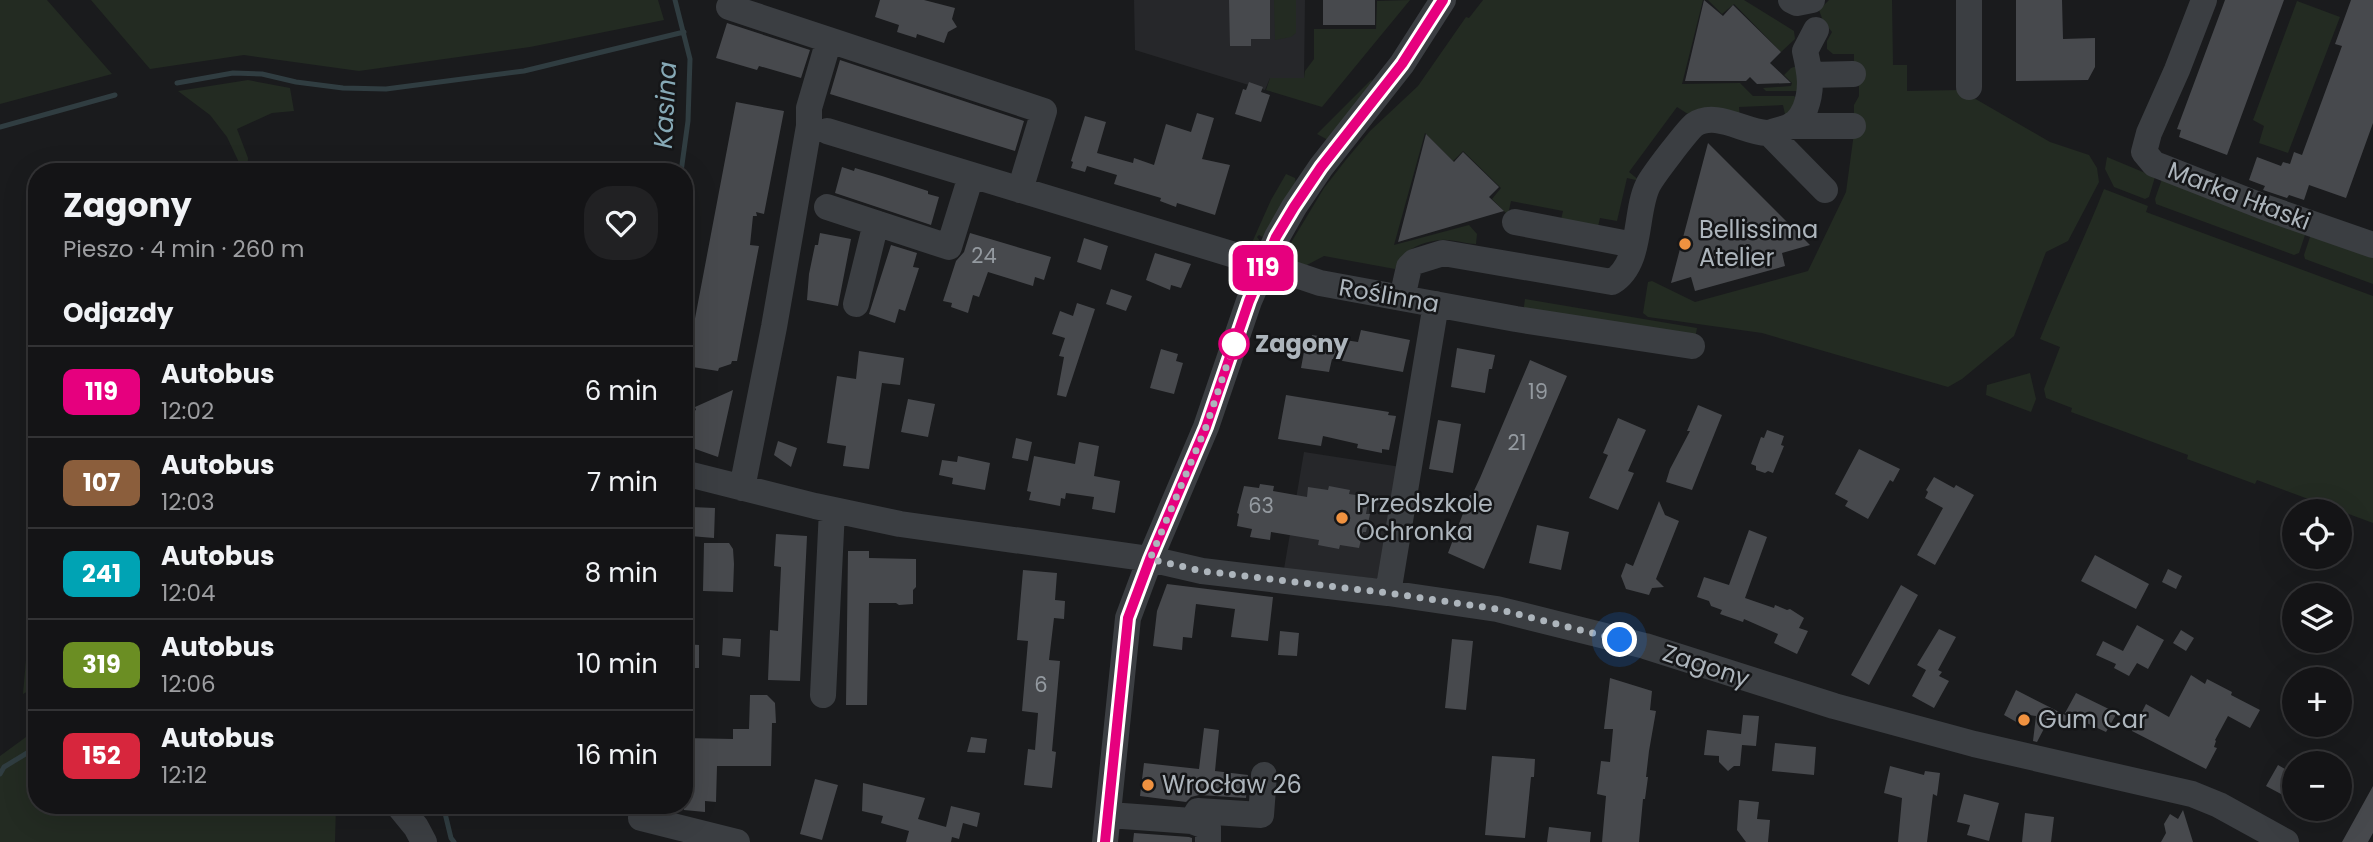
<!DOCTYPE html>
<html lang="pl">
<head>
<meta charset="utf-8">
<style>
	:root { --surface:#141416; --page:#212123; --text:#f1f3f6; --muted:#9d9ea1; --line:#333335 }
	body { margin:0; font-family:Poppins,sans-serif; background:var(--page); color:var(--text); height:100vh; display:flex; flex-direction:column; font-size:26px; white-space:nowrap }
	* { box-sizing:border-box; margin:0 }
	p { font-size:23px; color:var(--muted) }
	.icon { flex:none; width:38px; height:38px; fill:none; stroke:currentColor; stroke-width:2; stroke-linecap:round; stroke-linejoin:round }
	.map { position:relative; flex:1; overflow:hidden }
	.details { position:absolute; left:28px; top:163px; width:665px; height:651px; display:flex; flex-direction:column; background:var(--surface); border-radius:28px; box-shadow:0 7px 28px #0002,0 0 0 2px var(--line) }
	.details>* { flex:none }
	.badge { padding:0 14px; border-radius:10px; font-size:24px; line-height:46px }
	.buttons { position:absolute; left:2282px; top:499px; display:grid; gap:14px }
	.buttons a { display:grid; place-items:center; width:70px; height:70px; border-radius:50%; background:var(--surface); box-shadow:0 7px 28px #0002,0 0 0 2px var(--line); font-size:35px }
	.you { position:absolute; width:35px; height:35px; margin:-18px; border:5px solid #fff; border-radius:50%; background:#1a73e8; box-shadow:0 0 0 10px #1a73e833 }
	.map>.badge { position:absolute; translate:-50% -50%; box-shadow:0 0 0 4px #fff }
	h2 { padding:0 35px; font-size:26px; line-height:63px }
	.round { display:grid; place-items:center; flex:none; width:74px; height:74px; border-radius:28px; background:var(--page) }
	.head { display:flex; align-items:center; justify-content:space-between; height:119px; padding:0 35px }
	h1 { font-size:33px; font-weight:700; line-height:52px }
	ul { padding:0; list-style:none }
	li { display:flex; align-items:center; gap:21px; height:91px; padding:0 35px; border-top:2px solid var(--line) }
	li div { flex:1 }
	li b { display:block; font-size:26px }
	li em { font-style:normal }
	li .badge { min-width:77px; font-weight:700; text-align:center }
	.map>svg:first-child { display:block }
	.built { fill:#26272a }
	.green { fill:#232b22 }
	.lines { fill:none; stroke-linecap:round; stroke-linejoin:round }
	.stream { stroke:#303d41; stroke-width:5 }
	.building { fill:#47494d }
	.minor { stroke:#3b3e42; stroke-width:26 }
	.line-casing { stroke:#fff; stroke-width:16 }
	.line { stroke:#e6007e; stroke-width:10 }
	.walk { stroke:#adb5bc; stroke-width:7; stroke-dasharray:0 12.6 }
	.poi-dot { fill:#f09240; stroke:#151618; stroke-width:2.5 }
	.stop-dot { fill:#fff; stroke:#e6007e; stroke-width:3.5 }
	.labels { text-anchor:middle; stroke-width:5; stroke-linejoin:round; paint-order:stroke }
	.number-label { font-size:21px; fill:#949aa0 }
	.street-label { font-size:24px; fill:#adb5bc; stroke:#151618 }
	.poi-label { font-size:24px; fill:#adb5bc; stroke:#151618; text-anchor:start }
	.stop-label { font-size:24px; font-weight:bold; fill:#adb5bc; stroke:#151618; text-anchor:start }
	.water-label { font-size:26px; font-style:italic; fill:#86a9b6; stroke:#151618 }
</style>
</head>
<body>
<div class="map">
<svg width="2373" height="842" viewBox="0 0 2373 842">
	<rect width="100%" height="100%" fill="#1a1b1d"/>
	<!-- built -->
	<path class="built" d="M1134,0H1305L1304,78H1270L1265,90L1135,50Z
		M1304,452L1401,467L1380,579L1284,569Z"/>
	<!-- green -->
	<path class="green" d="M0,0H47L112,74L0,104Z
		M91,0H658L664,20L530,47L359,71L244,55L150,69Z
		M1274,0H1296V33L1291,37L1275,40Z
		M1410,0L1322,107L1266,90L1270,78H1304L1305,71L1314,59V29H1376L1377,1Z
		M1483,0H1703L1682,84L1740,83L1753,96H1794L1796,98L1791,111L1785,114L1783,105L1739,107L1740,120L1691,116L1677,107L1629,172L1640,181L1627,178L1617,221L1600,218L1597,231L1560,224L1563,211L1511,201L1508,215L1492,199L1501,188L1463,151L1453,161L1425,133L1394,245L1469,225L1477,234L1476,244C1464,244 1452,239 1441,240C1423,241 1400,251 1395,269L1324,256L1305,266L1294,260L1289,249L1292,241L1324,188L1345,161L1370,131L1418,86L1466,17L1469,18Z
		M1708,0H1744L1794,31L1795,39L1781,52L1734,4L1722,14Z
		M1829,0H1892L1893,65H1907V91L1960,90L2050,142L2089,155L2097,168L2099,182L2068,241L2046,252L2014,336L1962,379L1948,387L1762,333L1648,317L1643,313L1648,282L1652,281L1695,302L1808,271L1846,192L1854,133V105L1859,96V67H1854V54H1833L1827,49V41L1832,32L1823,21L1819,10Z
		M2297,1L2340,17L2288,153L2259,143L2264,126L2253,120Z
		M1797,66L1798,91H1766L1763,88L1791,86L1792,83L1784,75L1791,68Z
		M248,80L290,88L294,111L272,113L237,129L248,158L247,171H243L227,137L210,115L178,91Z
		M1371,80L1374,82L1328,140L1317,134Z
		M2107,157L2155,177L2149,197L2145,199L2114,187L2105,169Z
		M1286,174L1295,178L1296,183L1264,238L1259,235L1257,237L1260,241L1250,247L1271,200Z
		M2162,179L2306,232L2299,253L2294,255L2156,204L2155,199Z
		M2104,189L2148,206L2146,212L2373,296V523L2257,480L2255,484L2187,459L2188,455L2071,412L2072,408L2046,398L2044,389L2060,347L2040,339C2060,288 2084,240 2104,189Z
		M2311,234L2373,257V284L2305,259L2304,255Z
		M1525,299L1697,328L1695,339L1523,313Z
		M2030,373L2036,399L2031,412L1986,395L1987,385Z
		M37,535V686L23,694Z
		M37,729V805H336L335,842H0V756Z"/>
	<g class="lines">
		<!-- stream -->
		<path class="stream" d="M675,0L690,59L688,121L681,172
			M177,83L233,73L262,74L296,82L343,88L386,89L524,71L684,32
			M0,127L115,95
			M0,774L4,767L37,747
			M443,805L451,838L454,842"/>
	</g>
	<!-- building -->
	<path class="building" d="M880,0H924L955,8L952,19L957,27L948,32L944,43L917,34L916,38L897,32L899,25L875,17Z
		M1229,0H1270V39H1251V46H1230Z
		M1323,0H1375V25H1323Z
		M1704,0L1723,16L1733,5L1781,52L1770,63L1791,83L1757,84L1750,77L1746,81H1685Z
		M2016,0H2062L2063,39L2095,38V67L2088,80L2016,81Z
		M2225,0H2284L2227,155L2179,137L2181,130L2177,129Z
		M2351,0H2373V123L2346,198L2309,185L2304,200L2289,195L2287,198L2263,190L2265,186L2249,180L2257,157L2281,166L2283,162L2290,164L2294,152L2302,155L2342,46L2335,44Z
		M727,23L810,50L801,78L759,66L757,70L716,58Z
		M840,60L1024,121L1015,151L830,94Z
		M1249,82L1263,87L1261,92L1270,95L1261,122L1235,114L1243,89L1246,90Z
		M736,102L784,111L764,214L756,212L757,216H753L750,245L759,246L737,361H732L731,364L719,368L718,371L686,366Z
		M1197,113L1214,118L1202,159L1230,165L1215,215L1177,203L1176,207L1160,201L1161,198L1114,184L1117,175L1087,166L1085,172L1071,168L1073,162L1071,161L1085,116L1106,122L1097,153L1133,163L1134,158L1154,165L1166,124L1191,132Z
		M1426,134L1454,162L1463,152L1499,187L1489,197L1504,211L1398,242Z
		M1708,143L1810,245L1782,253L1785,266L1695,291L1691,277L1671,283Z
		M842,167L854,171L855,168L882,176L928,191V194L939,197L931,225L835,193Z
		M820,233L851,239L838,306L807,300L809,274L815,245H818Z
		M970,233L1051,257L1044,280L1035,277L1033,286L988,272L979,297L973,295L968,313L951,307L952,303L943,301L956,261L964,252Z
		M1084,238L1108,246L1101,270L1077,262Z
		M891,245L917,253L913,267L919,268L905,311L899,309L895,323L869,314Z
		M1155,253L1191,264L1181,288L1171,285L1170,290L1146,280Z
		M1111,289L1132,296L1126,311L1106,304Z
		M1077,303L1095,309L1066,397L1057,395L1064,357L1059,356L1065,338L1052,334L1060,311L1073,316Z
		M1361,330L1410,340L1403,372L1332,359L1329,372L1301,368L1305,346L1310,347L1312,335L1358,342Z
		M1457,348L1495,355L1492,369H1489L1485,393L1451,387Z
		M1161,349L1178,354L1176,361L1183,363L1174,394L1150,388Z
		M859,351L904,358L900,385L882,383L869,469L843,466L846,446L827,443L837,376L856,379Z
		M1530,360L1567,376L1484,569L1448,553L1470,495H1472L1480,478Z
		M733,390L718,457L684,445V415L696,410L695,407Z
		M1286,395L1389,412L1388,415L1396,416L1389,450L1382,449V453L1357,448L1358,444L1323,436L1321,446L1278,439Z
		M908,399L935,404L928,437L901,432Z
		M1698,405L1722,415L1692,490L1666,482L1670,469L1690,431H1687Z
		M1618,418L1646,430L1628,471L1634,473L1618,510L1589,498L1608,455L1603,453Z
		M1438,420L1461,424L1453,473L1429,469Z
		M1767,430L1784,436L1781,445L1784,446L1773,473L1768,471L1765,473L1756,470V466L1751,464L1761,437L1764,438Z
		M1016,438L1032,442L1028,461L1012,458Z
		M778,441L797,448L791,467L774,455Z
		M1079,442L1099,446L1094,476L1120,481L1115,513L1092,509L1094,497L1066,493L1065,499L1061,498L1060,506L1029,500L1031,492L1027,491L1034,456L1075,464Z
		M1859,449L1900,469L1893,482L1890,480L1868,519L1845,506L1848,501L1835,494Z
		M958,456L990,463L985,490L952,484L953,478L939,475L942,460L957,462Z
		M1934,477L1954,488L1956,485L1974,495L1935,565L1917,555L1943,508L1925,498L1928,492L1926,490Z
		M1260,484L1274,486L1273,491L1307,497L1308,487L1328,490L1329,486L1350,490L1349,494L1369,497L1366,514H1370L1366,532H1363L1359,548L1340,545L1339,549L1318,545L1319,540L1271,532L1270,540L1250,537L1252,529L1237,526L1239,514L1237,513L1244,486L1259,488Z
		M1659,501L1665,515L1679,521L1656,579L1664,587L1652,588L1649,595L1626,589L1621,576L1626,563L1633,566Z
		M691,507L715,508L714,538L690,536Z
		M1537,525L1569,532L1561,570L1529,563Z
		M1749,530L1767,537L1745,598L1774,608L1775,605L1787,610L1790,609L1804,618L1799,628L1808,631L1797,654L1774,643L1778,634L1744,619L1743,622L1720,614L1722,610L1711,606L1709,601L1697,597L1704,577L1729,585Z
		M776,534L807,536L800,681L768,680L770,630L778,631L781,567L774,566Z
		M704,543H729L733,549L734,564L733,592L703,591Z
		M848,551H869V558L916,559V587L913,590V604L899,605L896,603H869L867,705H846Z
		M2095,555L2149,584L2136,609L2081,581Z
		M2168,569L2182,576L2176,589L2162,582Z
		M1023,570L1057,573L1055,600L1065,601L1064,619L1054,618L1049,660L1060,661L1052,751L1056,752L1052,788L1024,785L1028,749L1035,750L1038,713L1022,711L1028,641L1017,640Z
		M1167,584L1273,597L1268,641L1231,637L1235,609L1196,604L1192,638L1183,637L1182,650L1153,646L1157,611Z
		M1901,585L1918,595L1869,685L1851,675Z
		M2137,625L2164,640L2148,669L2137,663L2129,676L2114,668L2116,664L2096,655L2103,641L2123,651Z
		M1939,629L1956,637L1938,670L1942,672L1939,676L1949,681L1934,708L1912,696L1926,670L1917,665Z
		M2181,630L2194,638L2186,651L2173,643Z
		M1280,631L1299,633L1297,656L1278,655Z
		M723,638L741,639L740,657L722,655Z
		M1452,639L1473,641L1466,710L1445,708Z
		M684,644L699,645V668H684Z
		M2191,675L2205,684L2207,679L2232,692L2231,695L2260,710L2250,728L2228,716L2215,740L2216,741L2214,747L2217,748L2206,769L2132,731L2146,704L2169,717Z
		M1610,678L1652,691L1650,710L1656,711L1649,751L1646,777H1648L1645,799H1643L1639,842H1602L1606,796L1597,794L1601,761L1610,762L1613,729H1604Z
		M2016,690L2075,720L2074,723L2049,719L2037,742L2033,741L2036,716L2023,714L2020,724L2004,715Z
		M2076,693L2117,713L2106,732L2065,713Z
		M750,695H767L775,703L776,723H772L771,766H717L716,802L705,801V812L684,810V738L733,739V729H749Z
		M1743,715L1759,716L1756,746L1742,745L1740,766H1734L1728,771L1719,762V756L1704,755L1707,730L1741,734Z
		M1204,728L1219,730L1215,771L1248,775L1246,798L1199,795L1191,797L1186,802L1140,796L1144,763L1199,769Z
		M971,737L987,739L985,753L967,752Z
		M1775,743L1816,747L1814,775L1772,771Z
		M1492,756L1535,759L1534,777H1531L1525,838L1485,835Z
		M2278,765L2294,774V801L2266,786Z
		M1890,766L1924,775L1925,771L1940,773L1937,796L1933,794L1927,842H1898L1902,798L1884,793Z
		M815,779L838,785L822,840L800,834Z
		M863,783L925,798L918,819L946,827L951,806L980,813L977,827L963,823L959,839L952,837L951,842H906L909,831L881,823L883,816L862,811Z
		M2373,786V833L2368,842H2342Z
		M1964,794L1999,803L1989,841L1967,835L1970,825L1957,822Z
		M1739,800L1759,802L1757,819L1770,820L1768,842H1746L1737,830Z
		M2183,810L2193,842H2161L2166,833L2164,824L2170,814L2178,819Z
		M2025,813L2054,817L2051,842H2022Z
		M1549,827L1591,832L1590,842H1547Z
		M1134,833L1189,837L1192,838V842H1133Z"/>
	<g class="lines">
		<!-- minor -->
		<path class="minor" d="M1791,0L1797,3L1812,0
			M1969,0V87
			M2204,0L2177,70L2149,133L2144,152L2154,164L2162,167L2264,207L2373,245
			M729,7L1044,111L1020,190
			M1811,75L1853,74
			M1792,126H1853
			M827,131L1264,264L1320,283L1516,319L1692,346
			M1769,133L1825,190
			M827,207L949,247L971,176
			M1515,222L1634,245
			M1402,298L1409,267L1414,262L1443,253L1612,282C1643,263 1634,213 1648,185C1653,175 1687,131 1694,125C1715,110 1744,132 1767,133C1772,133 1777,130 1782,129C1794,126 1800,120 1805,109C1813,88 1810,73 1805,51L1816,30
			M856,304L876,223
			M684,473L815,506L900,524L1150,559L1202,571L1388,593L1497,609L1645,646L1834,706L1974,744L2192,794L2219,805L2286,842
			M742,488L774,327L809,126V108L829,40
			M1388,593L1436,304
			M823,695L832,510
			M398,805L416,827L424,842
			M1109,815L1192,821L1198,811L1261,815L1264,775
			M641,818L737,842
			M1192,821L1208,827V842
			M1105,842L1128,618L1150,559L1206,427L1249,301L1277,237L1294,207L1321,167L1402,64L1443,0"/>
	</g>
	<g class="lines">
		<!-- line casing -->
		<g class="line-casing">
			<path id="line" d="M1105,842L1128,618L1150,559L1206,427L1249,301L1276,237L1294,207L1321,167L1402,64L1443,0"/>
		</g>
		<!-- line -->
		<use href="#line" class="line"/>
		<!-- walk -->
		<path class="walk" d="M1234,344L1236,338L1206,427L1150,559L1202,571L1388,593L1497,609L1620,640"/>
	</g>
	<!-- markers -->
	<g class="poi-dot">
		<circle cx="1685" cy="244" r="7"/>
		<circle cx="1342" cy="518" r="7"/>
		<circle cx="2024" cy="720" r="7"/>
		<circle cx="1148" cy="785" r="7"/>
	</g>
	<circle class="stop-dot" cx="1234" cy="344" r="14"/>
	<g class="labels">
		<!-- number labels -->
		<g class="number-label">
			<text x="984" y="263">24</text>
			<text x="1538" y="399">19</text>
			<text x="1517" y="450">21</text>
			<text x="1261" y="513">63</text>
			<text x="1041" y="692">6</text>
		</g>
		<!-- street labels -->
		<g class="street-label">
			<text transform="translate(2239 196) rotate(21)" y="8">Marka Hłaski</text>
			<text transform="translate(1389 296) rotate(10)" y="8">Roślinna</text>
			<text transform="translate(1706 666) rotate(18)" y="8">Zagony</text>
		</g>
		<!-- poi labels -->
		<g class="poi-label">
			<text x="1699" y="238">Bellissima<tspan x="1699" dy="28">Atelier</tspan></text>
			<text x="1356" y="512">Przedszkole<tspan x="1356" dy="28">Ochronka</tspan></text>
			<text x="2038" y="728">Gum Car</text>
			<text x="1162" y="793">Wrocław 26</text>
		</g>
		<!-- stop labels -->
		<g class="stop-label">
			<text x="1255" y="352">Zagony</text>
		</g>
		<!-- water labels -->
		<g class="water-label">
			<text transform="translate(665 105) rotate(-87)" y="9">Kasina</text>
		</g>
	</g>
</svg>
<div class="buttons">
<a><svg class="icon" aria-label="locate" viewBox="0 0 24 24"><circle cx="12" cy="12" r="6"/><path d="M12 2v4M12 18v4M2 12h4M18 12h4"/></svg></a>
<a><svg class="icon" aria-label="layers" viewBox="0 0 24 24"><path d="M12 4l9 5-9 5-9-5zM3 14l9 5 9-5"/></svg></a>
<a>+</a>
<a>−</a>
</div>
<div class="you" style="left:1620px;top:640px"></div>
<b class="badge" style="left:1263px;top:268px;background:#e6007e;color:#fff">119</b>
<section class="details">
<div class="head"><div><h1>Zagony</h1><p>Pieszo · 4 min · 260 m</p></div><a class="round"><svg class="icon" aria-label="heart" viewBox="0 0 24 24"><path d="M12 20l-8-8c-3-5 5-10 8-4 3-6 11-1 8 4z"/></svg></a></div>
<h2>Odjazdy</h2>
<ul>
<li><span class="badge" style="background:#e6007e;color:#fff">119</span><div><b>Autobus</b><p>12:02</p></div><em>6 min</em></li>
<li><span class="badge" style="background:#8b5e3c;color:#fff">107</span><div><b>Autobus</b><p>12:03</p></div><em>7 min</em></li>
<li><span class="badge" style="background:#00a3b4;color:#fff">241</span><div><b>Autobus</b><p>12:04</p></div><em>8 min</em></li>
<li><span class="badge" style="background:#6b8e23;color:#fff">319</span><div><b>Autobus</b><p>12:06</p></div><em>10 min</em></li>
<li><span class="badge" style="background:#d7263d;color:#fff">152</span><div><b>Autobus</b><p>12:12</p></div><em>16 min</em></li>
</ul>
</section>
</div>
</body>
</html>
